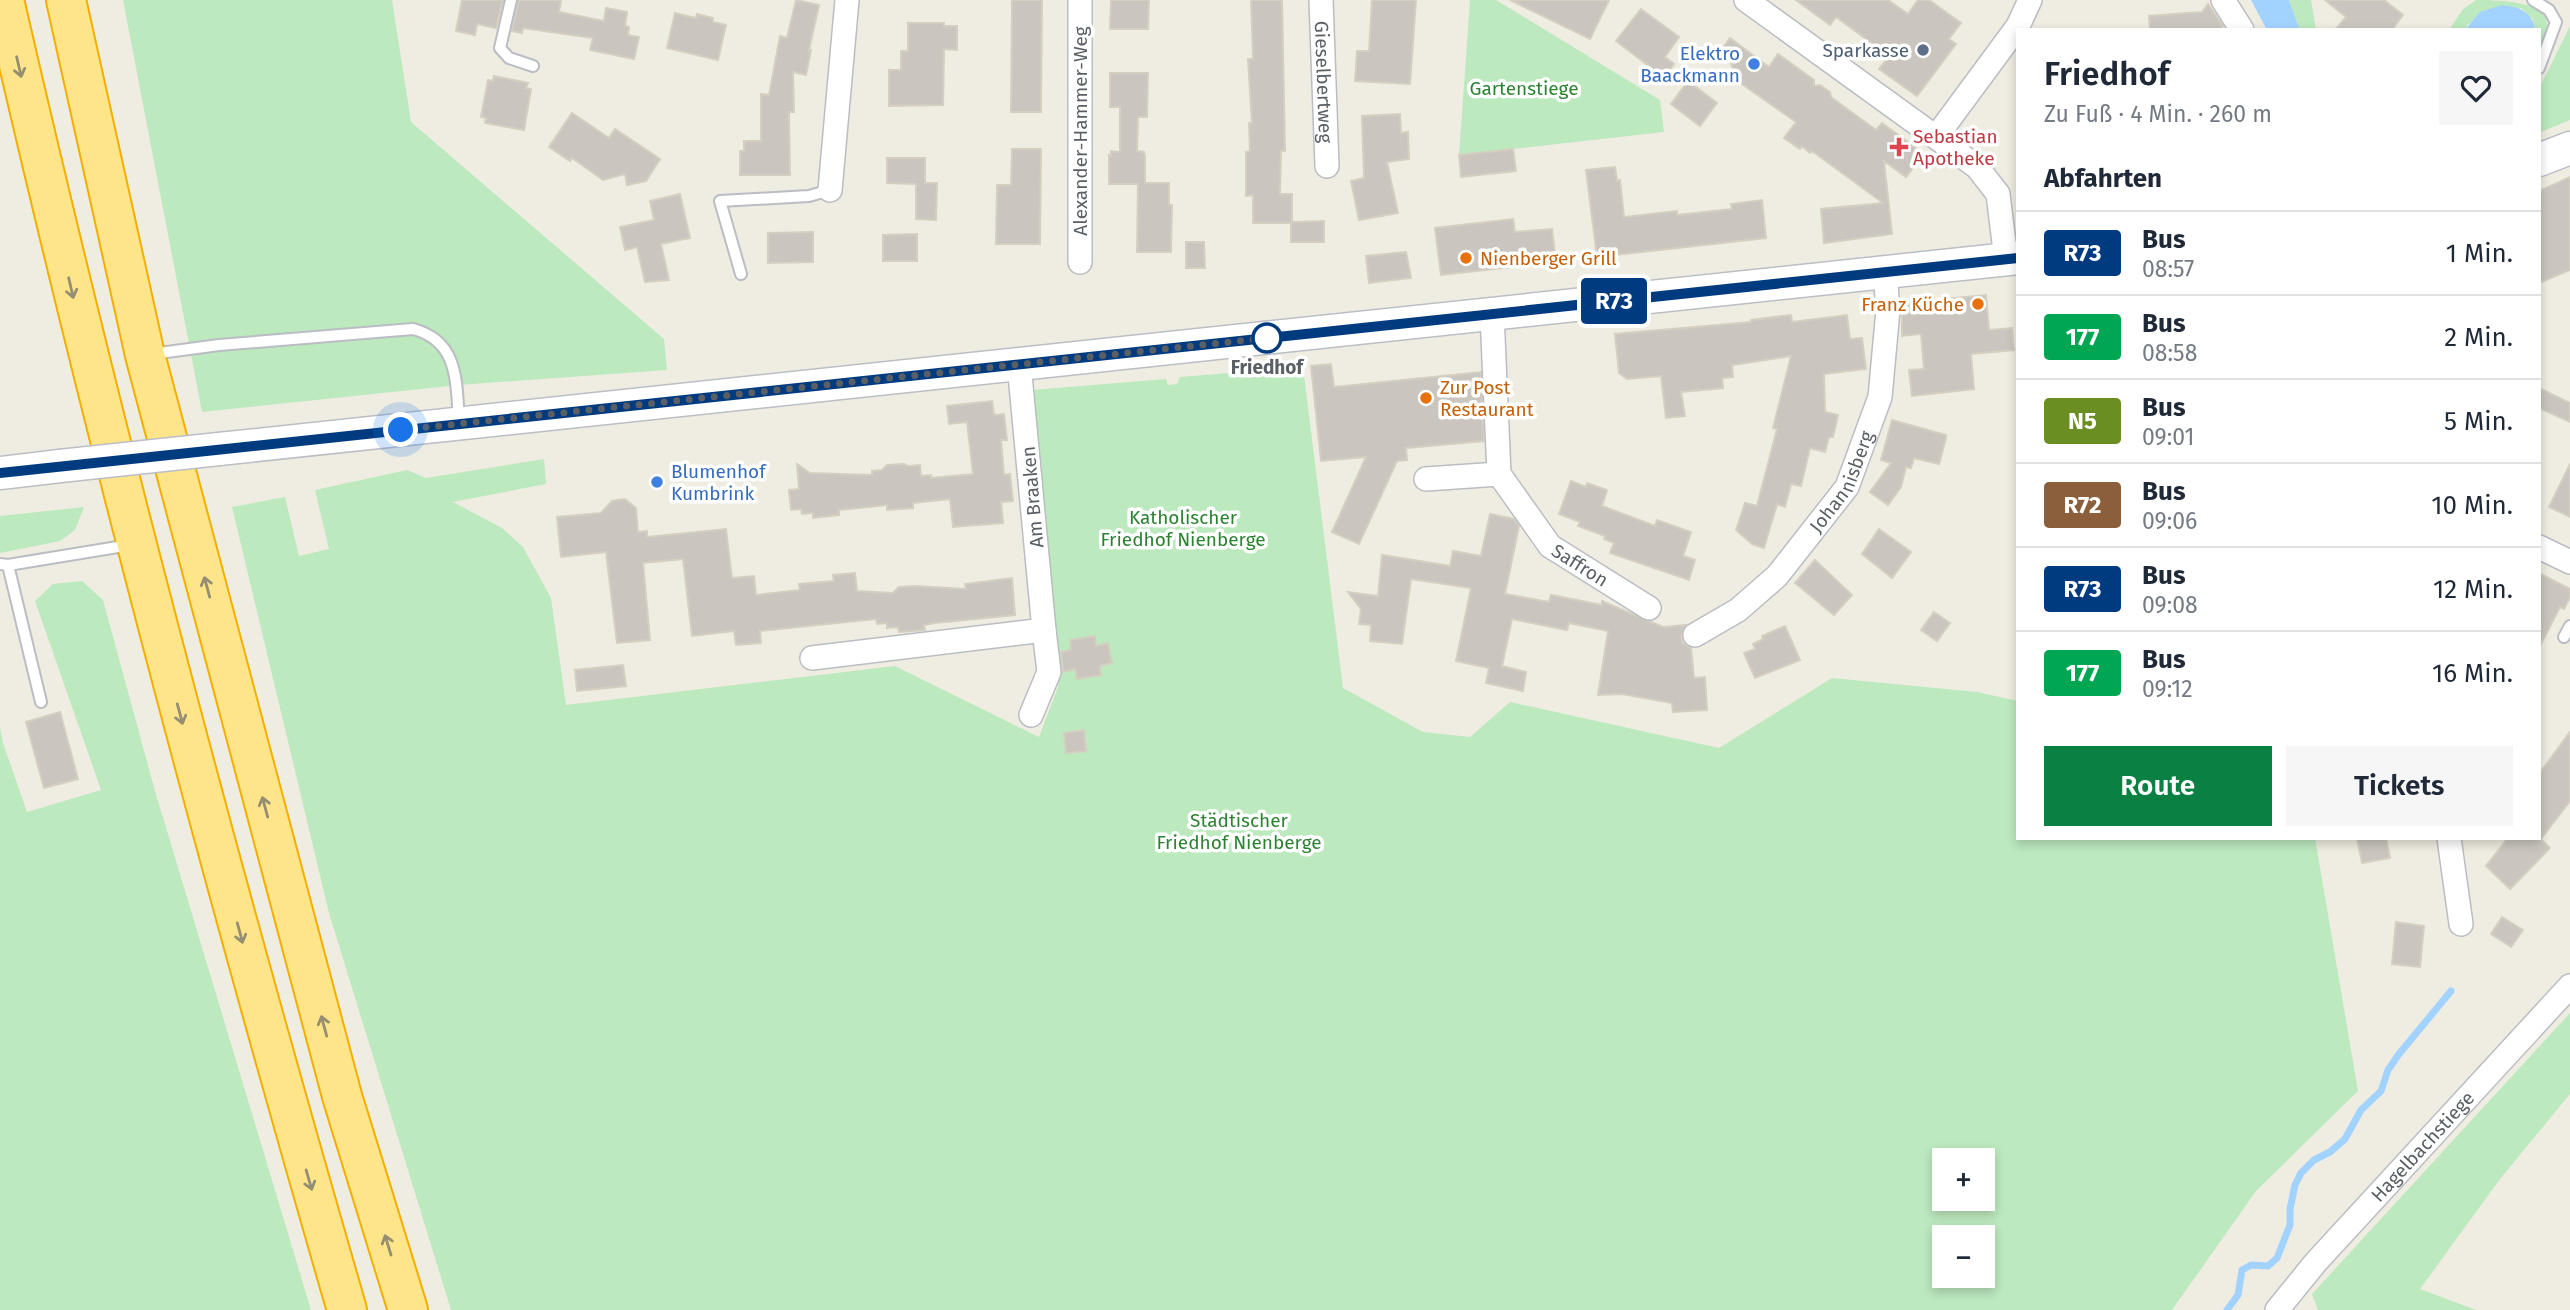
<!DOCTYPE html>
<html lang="de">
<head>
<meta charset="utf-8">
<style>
	:root { --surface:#fff; --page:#f6f6f7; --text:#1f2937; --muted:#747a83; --line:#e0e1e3; --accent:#0b8043 }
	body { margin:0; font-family:"Fira Sans",sans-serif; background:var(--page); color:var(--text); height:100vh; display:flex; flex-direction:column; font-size:26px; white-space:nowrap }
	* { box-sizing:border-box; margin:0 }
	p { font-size:23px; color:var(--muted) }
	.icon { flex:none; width:38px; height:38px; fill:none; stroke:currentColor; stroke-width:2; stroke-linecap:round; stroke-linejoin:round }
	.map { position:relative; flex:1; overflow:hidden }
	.details { position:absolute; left:2016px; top:28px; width:525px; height:812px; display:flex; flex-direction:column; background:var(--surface); border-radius:0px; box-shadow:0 4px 10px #0003 }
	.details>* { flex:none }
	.badge { padding:0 14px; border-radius:5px; font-size:24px; line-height:46px }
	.buttons { position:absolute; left:1932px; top:1148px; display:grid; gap:14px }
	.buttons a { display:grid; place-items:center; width:63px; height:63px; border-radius:0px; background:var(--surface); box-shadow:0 4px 10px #0003; font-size:35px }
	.you { position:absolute; width:35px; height:35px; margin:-18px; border:5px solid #fff; border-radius:50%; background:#1a73e8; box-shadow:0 0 0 10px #1a73e833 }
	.map>.badge { position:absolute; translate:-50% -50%; box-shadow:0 0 0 4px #fff }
	h2 { padding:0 28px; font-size:26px; line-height:63px }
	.round { display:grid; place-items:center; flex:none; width:74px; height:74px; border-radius:0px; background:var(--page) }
	.headline { display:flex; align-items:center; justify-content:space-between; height:119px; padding:0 28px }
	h1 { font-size:33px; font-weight:600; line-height:52px }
	.action { display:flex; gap:14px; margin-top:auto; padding:14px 28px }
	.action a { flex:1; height:80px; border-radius:0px; background:var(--accent); color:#fff; font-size:28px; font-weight:600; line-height:80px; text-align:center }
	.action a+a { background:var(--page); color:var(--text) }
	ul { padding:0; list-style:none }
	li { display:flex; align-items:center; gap:21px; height:84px; padding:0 28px; border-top:2px solid var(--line) }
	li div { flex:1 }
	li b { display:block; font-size:26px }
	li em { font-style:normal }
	li .badge { min-width:77px; font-weight:700; text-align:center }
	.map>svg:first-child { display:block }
	.green { fill:#bce9be; fill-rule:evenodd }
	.water { fill:#a2d3ff }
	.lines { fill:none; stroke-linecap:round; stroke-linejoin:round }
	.stream { stroke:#a2d3ff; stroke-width:7 }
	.building { fill:#cac6bf; stroke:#d4cfc0; stroke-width:2 }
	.lane-casing { stroke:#babdc3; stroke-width:14 }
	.street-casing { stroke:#babdc3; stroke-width:26 }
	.secondary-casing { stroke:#bbbec5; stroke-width:35 }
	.highway-casing { stroke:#f1af00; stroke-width:42 }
	.lane { stroke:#fff; stroke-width:10 }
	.street { stroke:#fff; stroke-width:23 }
	.secondary { stroke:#fff; stroke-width:32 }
	.highway { stroke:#ffe589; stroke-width:38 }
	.secondary-bridge-casing { stroke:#bbbec5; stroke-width:35; stroke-linecap:butt }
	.secondary-bridge { stroke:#fff; stroke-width:32 }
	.oneway { stroke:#948e72 }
	.line-casing { stroke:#fff; stroke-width:16 }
	.line { stroke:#003b80; stroke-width:10 }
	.walk { stroke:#5a5f65; stroke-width:7; stroke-dasharray:0 12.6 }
	.service-dot { fill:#5c6f8a; stroke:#fff; stroke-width:2.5 }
	.shop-dot { fill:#3f7fe0; stroke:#fff; stroke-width:2.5 }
	.health-dot { fill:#e0444e; stroke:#fff; stroke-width:2.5 }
	.food-dot { fill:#e8710a; stroke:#fff; stroke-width:2.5 }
	.stop-dot { fill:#fff; stroke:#003b80; stroke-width:3.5 }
	.labels { text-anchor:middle; stroke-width:7; stroke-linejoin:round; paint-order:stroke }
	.service-label { font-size:19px; fill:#4e5e75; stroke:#fff; text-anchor:end }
	.shop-label { font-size:19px; fill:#366cbe; stroke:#fff; text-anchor:end }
	.street-label { font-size:19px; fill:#5a5f65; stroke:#fff }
	.park-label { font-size:19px; fill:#2b8332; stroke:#fff }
	.health-label { font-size:19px; fill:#be3a42; stroke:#fff; text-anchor:start }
	.food-label { font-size:19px; fill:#c56008; stroke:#fff; text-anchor:start }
	.stop-label { font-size:19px; font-weight:bold; fill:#5a5f65; stroke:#fff }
</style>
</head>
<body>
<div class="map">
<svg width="2570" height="1310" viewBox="0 0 2570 1310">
	<rect width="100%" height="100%" fill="#efede2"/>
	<!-- green -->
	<path class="green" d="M123,0H392L411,122L664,339L667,370L459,385L202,412Z
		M1470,0H1496L1660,100L1664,132L1459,155Z
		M2289,0H2311L2316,30H2300Z
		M2476,0C2494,0 2543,0 2547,22C2548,31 2542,41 2539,49V30H2535L2533,19L2521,8L2468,24L2465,30H2449L2463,9Z
		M2570,26V120L2539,133V89Z
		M1303,367L1343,688L1423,732L1470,737L1510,702L1719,748L1832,678L1977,692L2018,701V838H2315L2358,1091L2256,1191L2172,1310H451L329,913L232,507L285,497L299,556L329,549L315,490L407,470L426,478L544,459L546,484L453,502L502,528L523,547L551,598L566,705L895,666L1039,737L1058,687L1032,390L1166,379L1168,385L1177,384L1180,377ZM1944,1160H1983V1199H1944ZM1944,1237H1983V1276H1944Z
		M84,507L75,530L60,541L0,553V516Z
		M82,581L103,600L155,791L311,1310H0V728L3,743L27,812L101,790L35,601L53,584Z
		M2570,1013V1094L2500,1179L2420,1289L2476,1310H2318L2312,1294Z"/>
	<!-- water -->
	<path class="water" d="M2251,0H2289L2300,30H2267Z
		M2502,5C2518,7 2533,11 2535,30H2465L2480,12Z"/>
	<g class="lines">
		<!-- stream -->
		<path class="stream" d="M2227,1310L2238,1295L2242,1270L2251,1265L2268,1266L2277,1258L2290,1225V1209L2295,1185L2301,1173L2314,1160L2330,1152L2345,1139L2361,1110L2381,1091L2388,1070L2399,1054L2451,991"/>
	</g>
	<!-- building -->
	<path class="building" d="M462,0H503L496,28L477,24L475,35L456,31Z
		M519,0H561L559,12L604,21L606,8L627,12L625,26L629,27L628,35L639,37L634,59L590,50L593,38L523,28L522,33L512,31Z
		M796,0L819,5L809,50H811L806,75L793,72L794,112H789L790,175H740V151H744V141H761V94L769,95L780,36L787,38Z
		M1012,0H1042L1041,112H1011Z
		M1111,0H1149L1148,29H1110Z
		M1251,0H1282L1285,151H1281L1280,194H1292V222L1324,221V242H1291V223H1253V195L1246,196V152L1250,151L1249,123H1252L1248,59H1253Z
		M1372,0H1416L1410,84L1355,81L1357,51H1369Z
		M1510,0H1609L1590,39Z
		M1796,0H1888L1908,14L1918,0H1929L1961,23L1949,39L1956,44L1917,96L1879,69L1889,56L1836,17L1830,25Z
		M2325,0H2384L2403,15L2392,30H2335L2346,17Z
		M2208,4L2223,26L2219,30H2150L2149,16L2202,12Z
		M1641,9L1679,37L1665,57L1674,64L1662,80L1647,69L1649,66L1616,41Z
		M675,13L696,18L697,14L713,18V22L726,25L718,60L667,48Z
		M908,23H944V26H957V50L944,49L943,105L889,106V70H901V51H908Z
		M1730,38L1769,67L1778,54L1814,80V86L1820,85L1830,92L1831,97L1876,130L1882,123L1924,154L1906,177L1884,161L1892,234L1824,243L1821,209L1883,203L1812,151L1810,153L1802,146L1800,149L1784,138L1796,122L1736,80L1730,59L1720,52Z
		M1110,73H1148L1147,117H1138L1137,151L1144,152L1145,156V183H1169V205H1172L1171,252H1137L1138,184H1109V155L1111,156V151L1120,152V107H1110Z
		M494,76L528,83L526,88L531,89L524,130L485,123L486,118L481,117L488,80L493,81Z
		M1688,81L1717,103L1700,126L1671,104Z
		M572,113L609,138L615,129L660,159L646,181L627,185L625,174L603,180L572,158L570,161L549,147Z
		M1400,114L1401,133L1408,132L1409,159L1387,162L1398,213L1359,220L1351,181L1364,178L1362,116Z
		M1012,149H1041L1040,244H996L997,185H1011Z
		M1513,149L1516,171L1461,177L1459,155Z
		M887,158H925V183H937L936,220L916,219V184L887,183Z
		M1615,167L1617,181L1620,180L1624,217L1677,211V215L1732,209L1731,204L1762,200L1766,238L1597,257L1586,170Z
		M2570,177V270L2539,283V191Z
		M680,194L690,238L661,244L669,280L645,282L637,247L625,250L620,227L654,220L650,201Z
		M1513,219L1515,232L1552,229L1556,262L1441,275L1435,228Z
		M813,232V262L768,263V233Z
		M917,234V261H883V235Z
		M1186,242H1204L1205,268H1186Z
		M1406,252L1411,278L1369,283L1366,256Z
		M1986,295L1989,330L2012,328L2014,350L1971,354L1974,389L1912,396L1909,370L1924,369L1921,334L1902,336V303Z
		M1791,315L1792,322L1847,315L1850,339L1862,338L1866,369L1824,374L1825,412L1838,415L1833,437H1829L1825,452L1810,448L1801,486L1791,484L1785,507L1777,504L1764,548L1752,544L1736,530L1745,503L1757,506L1777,429L1773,428L1791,356L1732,365L1733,377L1722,378L1723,388L1681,392L1685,416L1666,418L1661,376L1627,379L1619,373L1615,334L1751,322V320Z
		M1331,364L1334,387L1481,372L1484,441L1406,448L1407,460L1397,461L1359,544L1332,532L1366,457L1321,461L1311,366Z
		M2539,388L2570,403V422L2539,408Z
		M992,401L994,415L1004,414L1007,440H1001L1004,475L1010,474L1013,501L1001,502L1003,523L953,527L950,499L913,503V508L887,510V505L839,510V515L813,518V513L802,514L801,509L791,510L789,490L799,489L797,464L810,473L872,475V471L882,470L887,465L904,464L908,466L920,465L921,476L931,475V478L973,474L967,422L949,424L947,406Z
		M1892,420L1946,435V438L1939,464L1914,458L1911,468L1906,467L1901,487L1888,505L1870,492L1891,463L1881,460Z
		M2570,464V517L2549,507Z
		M1571,481L1586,487L1587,483L1607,490L1602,506L1655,526L1657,520L1691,532L1683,556L1695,560L1689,580L1610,553L1614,543L1604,539L1605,536L1578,526L1580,522L1559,514Z
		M625,499L636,508L638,532L647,531V537L726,529L732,578L754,576L756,595L800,590L799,584L834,581L833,575L855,573L857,591L893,593L899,587L916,586L966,589L965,584L1012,578L1015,615L935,623L924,625L925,630L899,632L898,627L887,628V623L877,624L876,619L760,631L761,643L736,645L734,631L692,636L683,559L643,563L650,640L617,643L606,552L561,557L557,517L601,513L612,501Z
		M1490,514L1514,519L1519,526L1505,594L1549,602L1551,595L1602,605V601L1663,627L1686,625L1681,636L1683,643L1691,648L1694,678L1705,677L1707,710L1673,712L1672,703L1622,694L1598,695L1608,631L1569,623L1567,630L1512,619L1502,666L1526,672L1523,691L1486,683L1489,668L1456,661L1471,588L1411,579L1402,644L1370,641L1371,625L1359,624L1361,609L1348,592L1378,596L1382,555L1450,566L1453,551L1481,556Z
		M1879,529L1911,552L1892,578L1862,554Z
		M1815,560L1852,595L1834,615L1795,583Z
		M2539,573L2570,589V597L2564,609L2560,607L2539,648Z
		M1934,612L1950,623L1937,641L1921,630Z
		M1785,626L1800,660L1755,678L1744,653L1755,649L1753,644L1763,639L1762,636Z
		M1095,636L1096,646L1108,643L1112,663L1100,666L1101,675L1077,679L1075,669L1063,672L1061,652L1071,650L1070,640Z
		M623,665L626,686L577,691L575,670Z
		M60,712L78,779L44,788L26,722Z
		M1084,730L1086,751L1066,753L1064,733Z
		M2570,732V801L2541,839L2550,848L2510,889L2486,866L2508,838H2539V774Z
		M2357,838H2386L2390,858L2362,863Z
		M2502,917L2523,930L2511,947L2491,934Z
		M2396,922L2424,926L2420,967L2392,964Z"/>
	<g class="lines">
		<!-- lane casing -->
		<g class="lane-casing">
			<path id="lane" d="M511,0L500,48L509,58L533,66
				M2533,0L2549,10L2556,22L2539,68
				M741,274L720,201L809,196L830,190
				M152,354L219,345L413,329C459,341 456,382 459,421
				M0,564L8,565L41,702
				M8,565L130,545
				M2564,637L2570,626"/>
		</g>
		<!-- street casing -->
		<g class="street-casing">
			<g id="street">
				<path d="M1080,0V262"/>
				<path id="s1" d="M1321,0L1327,166"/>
				<path d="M1746,0L1977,167L1998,194L2006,259"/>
				<path d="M2223,0L2242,30"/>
				<path d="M1936,137L2018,26L2030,0"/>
				<path d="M830,190L847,0"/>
				<path id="s2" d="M1492,314L1499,474L1550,546L1649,608"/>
				<path d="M1426,479L1499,474"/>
				<path d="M2539,547L2570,562"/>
				<path id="s3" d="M1695,635L1738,610L1777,576L1847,487L1880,397L1888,310L1885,272"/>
				<path d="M812,658L1044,630L1019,364"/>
				<path d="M1031,715L1049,672L1044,630"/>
				<path d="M2449,838L2461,924"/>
				<path id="s4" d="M2277,1310L2316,1262L2570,986"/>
			</g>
		</g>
		<!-- secondary casing -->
		<g class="secondary-casing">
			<path id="secondary" d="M2539,160L2570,148
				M219,449L2018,258
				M0,473L60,466"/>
		</g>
		<!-- highway casing -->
		<g class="highway-casing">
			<path id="highway" d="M4,0C105,440 221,876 347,1310
				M66,0L145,355L342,1096L408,1310"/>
		</g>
		<!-- lane -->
		<use href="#lane" class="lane"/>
		<!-- street -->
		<use href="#street" class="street"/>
		<!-- secondary -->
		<use href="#secondary" class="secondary"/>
		<!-- highway -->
		<use href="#highway" class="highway"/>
		<!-- secondary-bridge casing -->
		<g class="secondary-bridge-casing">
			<path id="secondary-bridge" d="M60,466L219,449"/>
		</g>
		<!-- secondary-bridge -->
		<use href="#secondary-bridge" class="secondary-bridge"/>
	</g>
	<!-- one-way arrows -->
	<defs><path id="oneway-shaft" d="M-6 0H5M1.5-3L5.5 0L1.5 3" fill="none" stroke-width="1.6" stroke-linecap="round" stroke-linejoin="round" transform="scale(1.75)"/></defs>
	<g class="oneway">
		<use href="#oneway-shaft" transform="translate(19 67) rotate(77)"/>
		<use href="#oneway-shaft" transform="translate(71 288) rotate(77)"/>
		<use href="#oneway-shaft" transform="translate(207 587) rotate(-105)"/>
		<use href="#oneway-shaft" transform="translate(180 714) rotate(75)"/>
		<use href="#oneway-shaft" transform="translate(265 807) rotate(-105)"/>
		<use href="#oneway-shaft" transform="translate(240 933) rotate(75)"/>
		<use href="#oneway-shaft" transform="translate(324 1026) rotate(-105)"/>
		<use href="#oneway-shaft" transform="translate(309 1180) rotate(74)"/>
		<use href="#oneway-shaft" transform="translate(388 1245) rotate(-107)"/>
	</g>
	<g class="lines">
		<!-- line casing -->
		<g class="line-casing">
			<path id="line" d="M0,473L2018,258"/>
		</g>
		<!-- line -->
		<use href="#line" class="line"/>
		<!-- walk -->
		<path class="walk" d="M401,430L1267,338"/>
	</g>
	<!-- markers -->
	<circle class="service-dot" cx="1923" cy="50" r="7"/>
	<g class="shop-dot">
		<circle cx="1754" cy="64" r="7"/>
		<circle cx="657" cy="482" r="7"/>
	</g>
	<path class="health-dot" d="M1895.5 136.5h7v7h7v7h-7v7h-7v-7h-7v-7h7z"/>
	<g class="food-dot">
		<circle cx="1466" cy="258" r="7"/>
		<circle cx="1978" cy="304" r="7"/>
		<circle cx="1426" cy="398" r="7"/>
	</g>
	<circle class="stop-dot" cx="1267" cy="338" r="14"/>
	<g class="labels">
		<!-- service labels -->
		<g class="service-label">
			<text x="1909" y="57">Sparkasse</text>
		</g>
		<!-- shop labels -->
		<g class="shop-label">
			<text x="1740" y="60">Elektro<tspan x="1740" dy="22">Baackmann</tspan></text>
			<text x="671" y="478" text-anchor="start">Blumenhof<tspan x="671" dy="22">Kumbrink</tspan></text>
		</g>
		<!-- street labels -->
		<g class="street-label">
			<text dy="7" stroke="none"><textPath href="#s1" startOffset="82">Gieselbertweg</textPath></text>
			<text transform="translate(1080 131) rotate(-90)" y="7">Alexander-Hammer-Weg</text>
			<text dy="7" stroke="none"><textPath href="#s3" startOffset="217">Johannisberg</textPath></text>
			<text transform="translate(1032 497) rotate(-95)" y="7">Am Braaken</text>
			<text dy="7" stroke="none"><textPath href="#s2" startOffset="284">Saffron</textPath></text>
			<text dy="7" stroke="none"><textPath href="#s4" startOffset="219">Hagelbachstiege</textPath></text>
		</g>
		<!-- park labels -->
		<g class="park-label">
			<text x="1524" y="95">Gartenstiege</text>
			<text x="1183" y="524">Katholischer<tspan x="1183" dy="22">Friedhof Nienberge</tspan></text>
			<text x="1239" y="827">Städtischer<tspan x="1239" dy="22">Friedhof Nienberge</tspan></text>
		</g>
		<!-- health labels -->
		<g class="health-label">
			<text x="1913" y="143">Sebastian<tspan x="1913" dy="22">Apotheke</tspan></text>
		</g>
		<!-- food labels -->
		<g class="food-label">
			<text x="1480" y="265">Nienberger Grill</text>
			<text x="1964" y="311" text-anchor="end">Franz Küche</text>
			<text x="1440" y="394">Zur Post<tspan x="1440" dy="22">Restaurant</tspan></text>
		</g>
		<!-- stop labels -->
		<g class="stop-label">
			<text x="1267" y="374">Friedhof</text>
		</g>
	</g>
</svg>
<div class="buttons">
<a>+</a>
<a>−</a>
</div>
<div class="you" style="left:401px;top:430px"></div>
<b class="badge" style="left:1614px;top:301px;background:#003b80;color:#fff">R73</b>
<section class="details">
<div class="headline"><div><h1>Friedhof</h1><p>Zu Fuß · 4 Min. · 260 m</p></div><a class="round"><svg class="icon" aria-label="heart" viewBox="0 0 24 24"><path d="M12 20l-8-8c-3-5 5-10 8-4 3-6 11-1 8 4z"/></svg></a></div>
<h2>Abfahrten</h2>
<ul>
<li><span class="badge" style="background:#003b80;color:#fff">R73</span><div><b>Bus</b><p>08:57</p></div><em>1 Min.</em></li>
<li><span class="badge" style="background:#00a651;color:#fff">177</span><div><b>Bus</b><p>08:58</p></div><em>2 Min.</em></li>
<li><span class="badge" style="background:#6b8e23;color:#fff">N5</span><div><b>Bus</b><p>09:01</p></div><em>5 Min.</em></li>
<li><span class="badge" style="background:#8b5e3c;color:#fff">R72</span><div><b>Bus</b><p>09:06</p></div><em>10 Min.</em></li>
<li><span class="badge" style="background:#003b80;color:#fff">R73</span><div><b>Bus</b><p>09:08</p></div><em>12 Min.</em></li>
<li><span class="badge" style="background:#00a651;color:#fff">177</span><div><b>Bus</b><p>09:12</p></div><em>16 Min.</em></li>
</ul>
<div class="action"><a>Route</a><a>Tickets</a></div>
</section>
</div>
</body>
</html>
